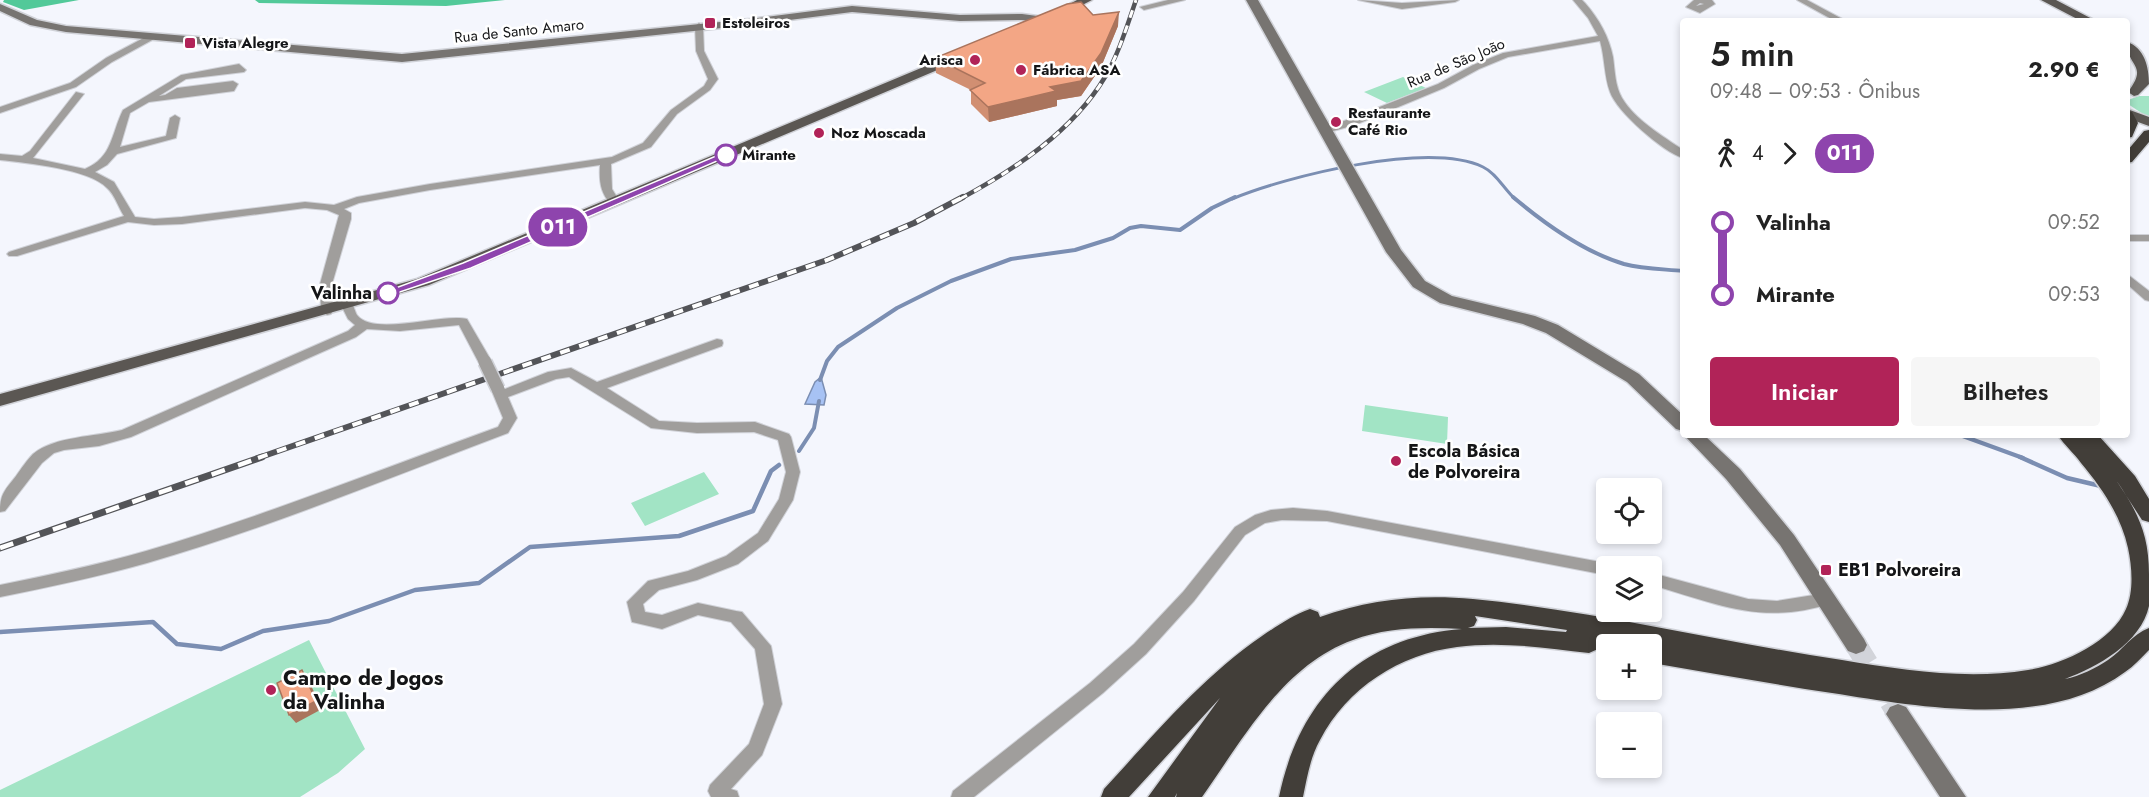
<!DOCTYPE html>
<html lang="pt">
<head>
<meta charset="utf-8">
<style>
	:root { --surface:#fff; --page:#f6f6f6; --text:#222; --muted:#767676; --accent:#b12358 }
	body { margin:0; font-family:Jost,sans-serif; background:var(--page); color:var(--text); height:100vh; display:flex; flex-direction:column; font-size:22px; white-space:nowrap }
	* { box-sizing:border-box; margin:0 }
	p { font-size:20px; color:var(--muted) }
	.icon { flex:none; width:33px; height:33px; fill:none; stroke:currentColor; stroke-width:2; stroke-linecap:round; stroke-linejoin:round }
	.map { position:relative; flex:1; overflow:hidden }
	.drawer { position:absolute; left:1680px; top:18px; width:450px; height:420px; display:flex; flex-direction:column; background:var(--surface); border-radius:6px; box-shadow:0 3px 9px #0003 }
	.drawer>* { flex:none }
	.badge { padding:0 12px; border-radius:20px; font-size:21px; line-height:39px }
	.fabs { position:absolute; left:1596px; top:478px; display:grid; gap:12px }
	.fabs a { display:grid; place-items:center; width:66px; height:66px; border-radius:6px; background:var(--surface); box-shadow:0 3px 9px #0003; font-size:30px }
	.map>.badge { position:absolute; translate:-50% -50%; box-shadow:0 0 0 3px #fff }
	.legs { display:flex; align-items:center; gap:9px; height:66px; padding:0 30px; font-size:20px }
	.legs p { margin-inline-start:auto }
	.head { display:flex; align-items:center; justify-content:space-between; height:102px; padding:0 30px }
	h1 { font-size:33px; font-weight:600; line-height:45px }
	.button { display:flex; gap:12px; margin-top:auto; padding:12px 30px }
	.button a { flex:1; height:69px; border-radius:6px; background:var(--accent); color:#fff; font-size:24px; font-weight:600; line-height:69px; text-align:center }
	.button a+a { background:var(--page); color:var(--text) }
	ul { padding:0 30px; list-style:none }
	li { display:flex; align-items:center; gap:21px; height:72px; font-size:22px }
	li i { display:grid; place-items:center; width:9px; height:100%; margin:0 8px; background:currentColor }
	li i::after { content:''; width:15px; height:15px; margin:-8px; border:4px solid; border-radius:50%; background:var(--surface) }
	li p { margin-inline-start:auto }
	li:first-child i { background:linear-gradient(#0000 50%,currentColor 0) }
	li:last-child i { background:linear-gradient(currentColor 50%,#0000 0) }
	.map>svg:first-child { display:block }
	.green { fill:#a2e4c5 }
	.forest { fill:#52c999 }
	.water { fill:#a7c2f4; stroke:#7b8eb2; stroke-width:1.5 }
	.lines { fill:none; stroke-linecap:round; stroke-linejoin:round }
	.stream-far2 { stroke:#7b8eb2; stroke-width:3 }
	.stream-far1 { stroke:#7b8eb2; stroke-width:4 }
	.stream { stroke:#7b8eb2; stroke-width:4.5 }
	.secondary-tunnel { stroke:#d2d4da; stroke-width:22; stroke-dasharray:22 11; stroke-linecap:butt }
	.street-casing { stroke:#d0d2d8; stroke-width:2 }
	.secondary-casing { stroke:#d0d2d8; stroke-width:3 }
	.primary-casing { stroke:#d0d2d8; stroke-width:3 }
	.highway-casing { stroke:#d0d2d8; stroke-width:3 }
	.street { fill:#a09e9c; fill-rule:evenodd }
	.secondary { fill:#777471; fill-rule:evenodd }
	.primary { fill:#5b5753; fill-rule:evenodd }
	.highway { fill:#423e39; fill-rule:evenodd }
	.rail-far2-casing { stroke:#535458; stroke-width:4.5 }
	.rail-far1-casing { stroke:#535458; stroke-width:6 }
	.rail-casing { stroke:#535458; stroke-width:7 }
	.rail-far2 { stroke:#fff; stroke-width:3; stroke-dasharray:8; stroke-linecap:butt }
	.rail-far1 { stroke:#fff; stroke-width:4; stroke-dasharray:10; stroke-linecap:butt }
	.rail { stroke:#fff; stroke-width:4.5; stroke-dasharray:14; stroke-linecap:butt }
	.street-bridge-casing { stroke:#d0d2d8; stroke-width:16; stroke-linecap:butt }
	.street-bridge { stroke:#a09e9c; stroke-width:13 }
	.wall { fill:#d18f72 }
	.shaded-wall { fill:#aa745d }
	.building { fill:#f3a685; stroke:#aa745d; stroke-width:1.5 }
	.line-1 { fill:#8e44ad; stroke:#fff; stroke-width:1.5 }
	.poi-dot { fill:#b12358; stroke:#fff; stroke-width:2 }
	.stop-1-dot { fill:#fff; stroke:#8e44ad; stroke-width:3 }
	.labels { text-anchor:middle; stroke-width:5; stroke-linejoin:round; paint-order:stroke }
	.far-poi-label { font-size:15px; font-weight:bold; fill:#141517; stroke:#fff; text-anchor:start }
	.far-street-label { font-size:15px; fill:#141517; stroke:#fff }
	.far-stop-label { font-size:15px; font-weight:bold; fill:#141517; stroke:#fff; text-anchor:start }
	.stop-label { font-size:18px; font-weight:bold; fill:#141517; stroke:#fff; text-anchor:end }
	.poi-label { font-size:18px; font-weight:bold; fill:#141517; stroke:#fff; text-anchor:start }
	.near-poi-label { font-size:21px; font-weight:bold; fill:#141517; stroke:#fff; text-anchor:start }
</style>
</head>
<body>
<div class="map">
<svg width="2149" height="797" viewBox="0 0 2149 797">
	<rect width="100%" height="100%" fill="#f4f6fd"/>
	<!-- green -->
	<path class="green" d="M1403,77L1426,88L1387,103L1364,92Z
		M2149,96V118L2128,104V100L2139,96Z
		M1365,405L1448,417L1447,444L1362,431Z
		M704,472L719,494L645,526L631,503Z
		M309,640L365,749L338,773L300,797H0V790Z"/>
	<!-- forest -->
	<path class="forest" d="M4,0H79L24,10L3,2Z
		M255,0H505L446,6L259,3Z"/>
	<!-- water -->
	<path class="water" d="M821,377L826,395L824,405L805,404L815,382Z"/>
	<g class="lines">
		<!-- stream-far2 -->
		<path class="stream-far2" d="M1232,199C1287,176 1428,141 1483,167C1496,173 1504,189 1515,199"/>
		<!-- stream-far1 -->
		<path class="stream-far1" d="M1513,197C1545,224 1584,252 1624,264C1643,269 1663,269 1683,271
			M820,380L827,361L838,347L897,308L951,281L1011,259L1075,250L1113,238L1130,228L1141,226L1180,230L1212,208L1235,197
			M1960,435L2023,458
			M799,451L814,428L819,401"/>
		<!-- stream -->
		<path class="stream" d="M2020,457L2067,478L2101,486
			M0,632L153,622L177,644L221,649L263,631L329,621L415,590L479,583L530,547L679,536L753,511L771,471L779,465"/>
		<!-- secondary-tunnel -->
		<path class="secondary-tunnel" d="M1856,645L1898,714"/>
		<!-- street casing -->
		<g class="street-casing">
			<path id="street" d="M1168,0H1185L1144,10L1140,7Z
				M1358,0L1402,3L1459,0L1455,2L1402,9Z
				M1573,0H1582L1585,3C1599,19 1609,37 1613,57C1615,71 1615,86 1622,98C1635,120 1663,136 1683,150V158C1663,152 1617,112 1610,92C1604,76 1605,58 1600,41L1508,57L1479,69L1444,88L1355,125L1326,133L1321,130L1438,84L1473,65L1503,53L1598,36L1588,18Z
				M1694,0H1712L1715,4L1700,13L1686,7ZM1700,3L1704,4L1696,6Z
				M1797,0H1807L1846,21H1835Z
				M699,23L703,26L704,51L718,79L710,90L677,114L651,147L611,164L612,189L620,202L619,204H611C600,193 599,180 600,165L430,190L359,203L344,209L351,213V219L332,284L333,311L331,314L327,315L321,311L320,284L339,215L327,210L305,208L182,224L154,225L128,222L17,256H9L7,254L9,252L124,216C118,207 115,195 107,188C89,169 27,163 0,160V154L22,156L30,151L76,92L84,94L33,158L85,169C113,157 111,134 123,110L181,75L239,64L246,70L244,72L186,79L159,96L165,95L177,88L233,81L238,84L234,91L149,102L130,113L120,147L166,136L170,118L175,115L180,118L176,138L117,154L107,165L95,172L114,182L135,217L154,219L182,217L305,202L334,205L357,197L430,184L612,157L643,143L671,110L704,86L708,79L696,51L695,26Z
				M151,34L154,35V39L112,62L76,87L0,113V107L70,83L106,58Z
				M2127,235H2149V241H2127Z
				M2127,274L2149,291V301L2145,300L2127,284Z
				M347,301L351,302C354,306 355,312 357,315C374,337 442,313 467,319L492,362L490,365H480L459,325L400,331L367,329L356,337L131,437L99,446L64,450L54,453L42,463L5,511L0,512C0,494 5,490 16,476C21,469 27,460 33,454C55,436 94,437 122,430L348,331L355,325L348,319L341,305Z
				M717,339L722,340L723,343L722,346L607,388L659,421L697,423L755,422L789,434L791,437L800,472L793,500L768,541L738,564L697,580L659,590L643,604L645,612L662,615L698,603L736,611L742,612L771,646L782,704L762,755L731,789L737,791L739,797H711L708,791L710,785L749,744L764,704L755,649L731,622L698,615L662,629L632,622L627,602L648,581L688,571L726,556L758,533L779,499L786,472L778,440L754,432L697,433L651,428L569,377L556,379L508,397L517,418L508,433C388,478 269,528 147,563C98,577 49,587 0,597V585C49,575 98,565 146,551C265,516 381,469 498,427L503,418L491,389L493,386L498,385L505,389L548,372L571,368L597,382Z
				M1293,508L1327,511L1606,563L1613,567H1606V575L1327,521L1282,520L1265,523L1245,535L1194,601L1146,654L1103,693L974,797H951L953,791L1090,683L1134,644L1183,592L1235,527L1255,515L1271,510Z
				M1652,573L1748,599L1777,601L1826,593L1832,595L1834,599L1832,603C1763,626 1717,604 1652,585Z"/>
		</g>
		<!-- secondary casing -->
		<g class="secondary-casing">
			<path id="secondary" d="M1246,0H1258L1401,250L1425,281L1452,296L1535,316L1558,325L1639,374L1683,415V431L1676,429L1627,382L1546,333L1523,324L1440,303L1413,287L1386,252Z
				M0,4L37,20L66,26L402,54L750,19L852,6L960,15L1022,14L1045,17L1051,20L1045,23L1022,20L960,21L852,12L750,25L402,62L66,32L30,25L0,11Z
				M1684,435H1704L1740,469L1794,535L1864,639L1867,645L1864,651L1856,654L1848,651L1780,545L1726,479Z
				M1898,704L1906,707L1966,797H1940L1886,714L1890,707Z"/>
		</g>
		<!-- primary casing -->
		<g class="primary-casing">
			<path id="primary" d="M1077,0H1092L1063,15L1059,16L1053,13Z
				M2041,0H2056L2096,21H2081Z
				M2127,42C2145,48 2149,68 2149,84L2138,95L2134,96L2128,92C2149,64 2127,68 2127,42Z
				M957,53L963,57L961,60L429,285L0,406V394L417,279Z
				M2127,109L2149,117V126L2127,118Z"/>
		</g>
		<!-- highway casing -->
		<g class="highway-casing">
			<path id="highway" d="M2127,111L2132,112L2138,123L2132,137L2127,138Z
				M2149,130V142L2132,162L2127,163V151L2144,131Z
				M2058,435H2098L2135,476L2149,499V522L2142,520L2116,480C2138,512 2149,535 2149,574C2149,584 2149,596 2149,606C2141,643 2097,667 2065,679C2080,676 2096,668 2108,660C2123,650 2132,634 2149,628V650C2141,658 2134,666 2125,672C2047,730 1921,707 1832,693C1772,684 1712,673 1652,663V645L1632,642L1633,645H1606V651L1598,649L1589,653C1546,648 1501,641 1457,647C1400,654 1347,688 1320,740C1310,758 1307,778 1303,797H1279C1299,700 1360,637 1462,629C1426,627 1387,627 1353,640C1283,665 1243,739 1202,797H1176L1177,793L1175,797H1148L1220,698L1129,797H1101L1104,789C1154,735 1201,678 1262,636C1277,626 1293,615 1310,609L1318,612L1320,617C1370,599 1421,594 1473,599C1596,611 1720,642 1842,660C1903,670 1966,680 2028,670C2061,665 2112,642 2126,609C2134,591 2132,567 2128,548C2121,516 2102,488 2081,463C2074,453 2064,445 2058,435ZM1475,616L1567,630L1566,632L1506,627L1468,628L1474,626L1477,620Z"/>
		</g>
		<!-- street -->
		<use href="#street" class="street"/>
		<!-- secondary -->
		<use href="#secondary" class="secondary"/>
		<!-- primary -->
		<use href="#primary" class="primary"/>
		<!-- highway -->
		<use href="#highway" class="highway"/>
		<!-- rail-far2 casing -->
		<g class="rail-far2-casing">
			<path id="rail-far2" d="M960,199C1014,170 1073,131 1105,77C1119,53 1127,26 1136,0"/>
		</g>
		<!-- rail-far1 casing -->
		<g class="rail-far1-casing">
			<path id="rail-far1" d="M258,458L827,260L914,223L963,197"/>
		</g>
		<!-- rail casing -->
		<g class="rail-casing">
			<path id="rail" d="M0,548L262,457"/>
		</g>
		<!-- rail-far2 -->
		<use href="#rail-far2" class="rail-far2"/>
		<!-- rail-far1 -->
		<use href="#rail-far1" class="rail-far1"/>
		<!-- rail -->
		<use href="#rail" class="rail"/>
		<!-- street-bridge casing -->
		<g class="street-bridge-casing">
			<path id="street-bridge" d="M485,362L498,389"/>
		</g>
		<!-- street-bridge -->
		<use href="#street-bridge" class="street-bridge"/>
	</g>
	<!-- wall -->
	<path class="wall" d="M1093,15L1118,26L1101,67L1081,96L1057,100V106L989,122L971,104V90L936,73L935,58Z"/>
	<!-- shaded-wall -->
	<path class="shaded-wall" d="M1119,12L1118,26L1101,67L1081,96L1057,100V106L989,122L988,107L1050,87Z
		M302,670L308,679L322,709L296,723L289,715Z"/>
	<!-- building -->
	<path class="building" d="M1081,2L1093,15L1119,12L1101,53L1081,81L1050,87L1056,91L988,107L970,90L985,83L935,58L1067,4Z
		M302,670L316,701L289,715L277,683Z"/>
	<!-- line-1 -->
	<path class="line-1" d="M723,153L731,155L471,268L391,295L382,293L463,263Z"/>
	<!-- markers -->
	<g class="poi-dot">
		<rect x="704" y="17" width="12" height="12" rx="3"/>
		<rect x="184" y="37" width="12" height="12" rx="3"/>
		<circle cx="975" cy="60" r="6"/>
		<circle cx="1021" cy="70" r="6"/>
		<circle cx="1336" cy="122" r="6"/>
		<circle cx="819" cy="133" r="6"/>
		<circle cx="1396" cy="461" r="6"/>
		<rect x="1820" y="564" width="12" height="12" rx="3"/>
		<circle cx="271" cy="690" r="6"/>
	</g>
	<g class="stop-1-dot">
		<circle cx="726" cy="155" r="10"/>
		<circle cx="388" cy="293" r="10"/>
	</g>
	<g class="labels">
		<!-- far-poi labels -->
		<g class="far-poi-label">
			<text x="722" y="28">Estoleiros</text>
			<text x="202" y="48">Vista Alegre</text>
			<text x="963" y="65" text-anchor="end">Arisca</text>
			<text x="1033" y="75">Fábrica ASA</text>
			<text x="1348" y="118">Restaurante<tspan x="1348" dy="17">Café Rio</tspan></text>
			<text x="831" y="138">Noz Moscada</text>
		</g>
		<!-- far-street labels -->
		<g class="far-street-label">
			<text transform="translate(519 31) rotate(-6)" y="5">Rua de Santo Amaro</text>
			<text transform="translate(1456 63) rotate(-23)" y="5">Rua de São João</text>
		</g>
		<!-- far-stop labels -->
		<g class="far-stop-label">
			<text x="742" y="160">Mirante</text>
		</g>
		<!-- stop labels -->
		<g class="stop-label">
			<text x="372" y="299">Valinha</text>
		</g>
		<!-- poi labels -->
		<g class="poi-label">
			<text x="1408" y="457">Escola Básica<tspan x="1408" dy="21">de Polvoreira</tspan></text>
			<text x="1838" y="576">EB1 Polvoreira</text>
		</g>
		<!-- near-poi labels -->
		<g class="near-poi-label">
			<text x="283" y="685">Campo de Jogos<tspan x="283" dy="24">da Valinha</tspan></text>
		</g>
	</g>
</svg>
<div class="fabs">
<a><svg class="icon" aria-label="locate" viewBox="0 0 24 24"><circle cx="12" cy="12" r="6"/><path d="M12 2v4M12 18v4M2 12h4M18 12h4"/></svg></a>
<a><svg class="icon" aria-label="layers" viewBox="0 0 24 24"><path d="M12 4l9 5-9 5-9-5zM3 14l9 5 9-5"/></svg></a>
<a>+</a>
<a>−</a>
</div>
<b class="badge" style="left:558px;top:227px;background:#8e44ad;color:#fff">011</b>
<section class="drawer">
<div class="head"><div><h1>5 min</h1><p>09:48 – 09:53 · Ônibus</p></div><b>2.90 €</b></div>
<div class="legs"><svg class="icon" aria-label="walk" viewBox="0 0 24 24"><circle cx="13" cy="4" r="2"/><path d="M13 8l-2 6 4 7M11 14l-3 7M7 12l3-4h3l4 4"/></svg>4<svg class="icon" aria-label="forward" viewBox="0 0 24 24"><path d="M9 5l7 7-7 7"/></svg><b class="badge" style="background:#8e44ad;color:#fff">011</b></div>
<ul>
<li><i style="color:#8e44ad"></i><b>Valinha</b><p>09:52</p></li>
<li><i style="color:#8e44ad"></i><b>Mirante</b><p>09:53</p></li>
</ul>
<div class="button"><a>Iniciar</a><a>Bilhetes</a></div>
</section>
</div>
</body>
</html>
